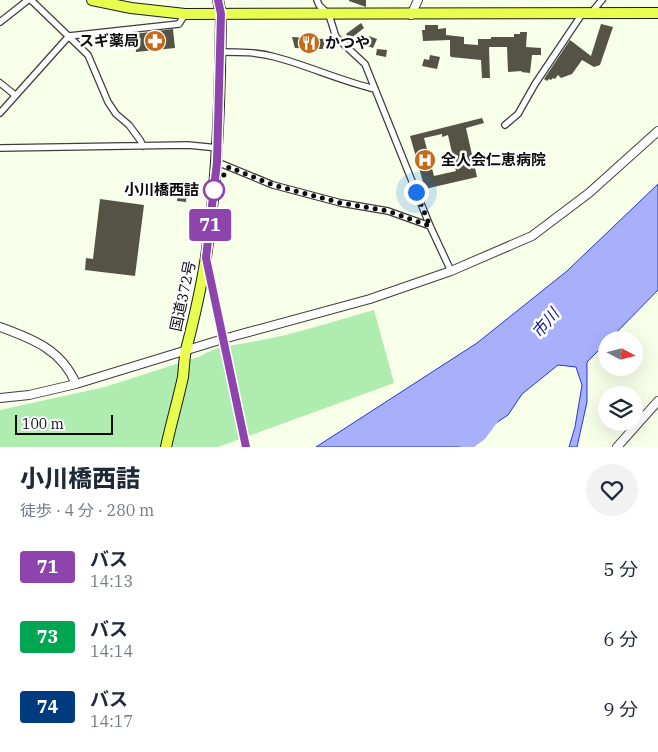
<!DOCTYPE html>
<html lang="ja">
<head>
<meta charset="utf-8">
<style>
	:root { --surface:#fff; --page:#f2f2f3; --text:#1f2937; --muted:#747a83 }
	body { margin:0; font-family:"IBM Plex Serif","Noto Sans JP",serif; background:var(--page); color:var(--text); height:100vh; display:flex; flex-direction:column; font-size:19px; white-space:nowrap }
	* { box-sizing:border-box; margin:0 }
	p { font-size:16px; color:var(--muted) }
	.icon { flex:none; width:28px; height:28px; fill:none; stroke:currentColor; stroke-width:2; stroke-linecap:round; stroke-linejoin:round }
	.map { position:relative; height:447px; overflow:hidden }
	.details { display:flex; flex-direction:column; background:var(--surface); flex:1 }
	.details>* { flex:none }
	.badge { padding:0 10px; border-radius:4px; font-size:18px; line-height:32px }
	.needle { width:32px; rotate:97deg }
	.controls { position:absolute; left:598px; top:331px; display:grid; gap:10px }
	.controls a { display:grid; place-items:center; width:45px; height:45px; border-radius:50%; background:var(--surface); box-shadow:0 5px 20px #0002; font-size:25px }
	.scale { position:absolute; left:15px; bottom:12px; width:98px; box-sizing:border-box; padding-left:5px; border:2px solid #0b0b0b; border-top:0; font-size:14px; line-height:18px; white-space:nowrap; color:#0b0b0b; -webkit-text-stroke:4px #fff; paint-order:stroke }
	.you { position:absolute; width:25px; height:25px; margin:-12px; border:4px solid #fff; border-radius:50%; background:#1a73e8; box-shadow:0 0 0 8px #1a73e833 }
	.map>.badge { position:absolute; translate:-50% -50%; box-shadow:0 0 0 2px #fff }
	.round { display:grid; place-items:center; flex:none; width:52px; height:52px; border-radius:26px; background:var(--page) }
	.overview { display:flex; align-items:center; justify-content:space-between; height:85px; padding:0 20px }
	h1 { font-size:24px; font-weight:800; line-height:38px }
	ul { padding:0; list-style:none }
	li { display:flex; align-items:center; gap:15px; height:70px; padding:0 20px }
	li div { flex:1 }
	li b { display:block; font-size:19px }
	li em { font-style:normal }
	li .badge { min-width:55px; font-weight:700; text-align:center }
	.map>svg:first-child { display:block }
	.park { fill:#afecb0 }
	.water { fill:#a8b0fc; stroke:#2835d9 }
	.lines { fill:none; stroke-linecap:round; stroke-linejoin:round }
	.river { stroke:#a8b0fc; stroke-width:11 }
	.building { fill:#545346; fill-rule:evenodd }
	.minor-casing { stroke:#3e3e3e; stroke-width:8 }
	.tertiary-casing { stroke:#3e3e3e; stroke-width:10 }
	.trunk-casing { stroke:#1c1c1c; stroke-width:12 }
	.minor { stroke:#fff; stroke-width:5.5 }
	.tertiary { stroke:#fff; stroke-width:8 }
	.trunk { stroke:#e8fe4f; stroke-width:10 }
	.line-casing { stroke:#fff; stroke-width:11 }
	.line { stroke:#8e44ad; stroke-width:8 }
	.walk { stroke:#0b0b0b; stroke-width:5; stroke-dasharray:0 9 }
	.stop-dot { fill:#fff; stroke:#8e44ad; stroke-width:2.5 }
	.labels { text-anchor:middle; stroke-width:5; stroke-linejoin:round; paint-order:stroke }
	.poi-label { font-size:15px; font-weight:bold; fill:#0b0b0b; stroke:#fff; text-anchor:start }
	.stop-label { font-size:15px; font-weight:bold; fill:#0b0b0b; stroke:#fff; text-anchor:end }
	.street-label { font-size:15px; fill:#0b0b0b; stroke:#fff }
	.water-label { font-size:16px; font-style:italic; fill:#0b10a6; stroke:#fff }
</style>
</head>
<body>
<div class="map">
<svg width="658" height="447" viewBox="0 0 658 447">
	<rect width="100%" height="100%" fill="#f7ffe8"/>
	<!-- park -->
	<path class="park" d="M374,310L394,383L218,447H0V410L105,387L201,356C217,345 238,345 257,341C296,334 335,321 374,310Z"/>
	<!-- water -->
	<path class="water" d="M658,184V290L609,340H606V343L587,362V402L577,447H569L575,427L582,385L576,367L558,365L522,394L508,415L460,447H316L477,343L567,271Z"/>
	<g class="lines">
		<!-- river -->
		<path class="river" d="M465,447L481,435L493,419"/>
	</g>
	<!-- building -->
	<path class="building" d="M349,0H366V7L349,1Z
		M361,23L364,28L350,39L346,34Z
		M601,24L613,27L600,65L594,67L582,60L572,74L561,78L558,75L555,79L553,78L551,80L549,79L547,81L544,79L570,40L591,56Z
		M425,25H438V29L446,28V35L464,37V44L478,45V39H491V37H514V34H520V32H527L526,47L541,48V55H532L530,73L521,72L522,71L508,72L507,47H489L490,78H482L481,60L451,57L450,55V40L423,41L422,30H425Z
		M173,29L175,48L136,52L134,34Z
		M369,36L377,39L373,48L365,45Z
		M292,37L325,39L323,49L295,48Z
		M377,49L387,50L386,57L376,55Z
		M430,55L440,57L437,69L422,66L424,59L429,60Z
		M482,118L484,123L466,128L477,177L425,189L410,136ZM442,134V137L448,135L456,171L434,176L424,138Z
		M179,182L188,183L186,202L177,201Z
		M100,199L144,205L135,276L85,270L86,258L93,259Z"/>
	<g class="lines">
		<!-- minor casing -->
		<g class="minor-casing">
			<path id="minor" d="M31,0L88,55L108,102L116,114L129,125L140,140L143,146
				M317,0L319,5L329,15L336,37L365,64L430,226L451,271
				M590,14L602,0
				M0,22L28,0
				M221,52C239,52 257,52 275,57C309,66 341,81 375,89
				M0,83L15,95
				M0,113L69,36L179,24L185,14
				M505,125L518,114L535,84L582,14
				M0,148L188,145L218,148
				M217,162L273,185L341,203L388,211L430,226"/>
		</g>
		<!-- tertiary casing -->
		<g class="tertiary-casing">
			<path id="tertiary" d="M411,15L418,0
				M207,263L246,447
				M0,327C33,339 62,350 76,384
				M0,398L29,395L76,384L223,339L370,299L451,271L532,236L589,193L658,131
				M617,447L658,401"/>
		</g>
		<!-- trunk casing -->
		<g class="trunk-casing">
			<path id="trunk" d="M92,0L131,8L185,14L658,13
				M166,447C171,424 178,400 183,377C184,368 184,359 186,350C194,319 201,289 206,257C218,176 220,95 221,14L218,0"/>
		</g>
		<!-- minor -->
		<use href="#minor" class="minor"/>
		<!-- tertiary -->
		<use href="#tertiary" class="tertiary"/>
		<!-- trunk -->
		<use href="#trunk" class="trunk"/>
	</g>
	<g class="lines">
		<!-- line casing -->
		<g class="line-casing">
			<path id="line" d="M218,0L221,14L217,162L206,258L246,447"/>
		</g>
		<!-- line -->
		<use href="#line" class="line"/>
		<!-- walk -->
		<path class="walk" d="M214,190L229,167L273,185L341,203L388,211L430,226L416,192"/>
	</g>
	<!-- icons -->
	<defs>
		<g id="pharmacy-disc" transform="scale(1.125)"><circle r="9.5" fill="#c56b18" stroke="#fff"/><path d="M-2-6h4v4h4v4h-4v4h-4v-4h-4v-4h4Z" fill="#fff"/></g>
		<g id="restaurant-disc" transform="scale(1.125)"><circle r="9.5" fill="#c56b18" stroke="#fff"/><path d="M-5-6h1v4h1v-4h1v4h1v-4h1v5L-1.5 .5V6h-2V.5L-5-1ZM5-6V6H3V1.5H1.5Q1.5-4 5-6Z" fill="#fff"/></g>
		<g id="hospital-disc" transform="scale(1.125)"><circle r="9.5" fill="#c56b18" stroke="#fff"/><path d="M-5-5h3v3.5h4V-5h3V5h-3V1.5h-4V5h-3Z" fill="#fff"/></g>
	</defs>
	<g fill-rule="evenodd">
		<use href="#pharmacy-disc" x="155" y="41"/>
		<use href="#restaurant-disc" x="309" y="43"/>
		<use href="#hospital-disc" x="425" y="160"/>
	</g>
	<!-- markers -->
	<circle class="stop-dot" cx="214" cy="190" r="10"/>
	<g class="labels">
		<!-- poi labels -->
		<g class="poi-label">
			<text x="139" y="46" text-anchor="end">スギ薬局</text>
			<text x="325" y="48">かつや</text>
			<text x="441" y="165">全人会仁恵病院</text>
		</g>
		<!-- stop labels -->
		<g class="stop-label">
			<text x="199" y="195">小川橋西詰</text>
		</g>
		<!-- street labels -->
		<g class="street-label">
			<text transform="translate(183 296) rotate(-78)" y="5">国道372号</text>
		</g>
		<!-- water labels -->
		<g class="water-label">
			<text transform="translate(545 323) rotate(-50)" y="6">市川</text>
		</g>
	</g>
</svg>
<div class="controls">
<a><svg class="needle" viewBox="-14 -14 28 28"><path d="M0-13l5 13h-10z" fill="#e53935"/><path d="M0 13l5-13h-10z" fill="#747a83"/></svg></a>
<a><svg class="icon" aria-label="layers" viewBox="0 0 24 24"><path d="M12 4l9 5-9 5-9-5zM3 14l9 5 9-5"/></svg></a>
</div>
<div class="scale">100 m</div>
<div class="you" style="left:416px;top:192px"></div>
<b class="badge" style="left:210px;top:225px;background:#8e44ad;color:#fff">71</b>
</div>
<section class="details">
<div class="overview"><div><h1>小川橋西詰</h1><p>徒歩 · 4 分 · 280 m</p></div><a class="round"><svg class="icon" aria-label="heart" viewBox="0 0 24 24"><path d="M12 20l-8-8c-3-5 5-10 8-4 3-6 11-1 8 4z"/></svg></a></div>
<ul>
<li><span class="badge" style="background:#8e44ad;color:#fff">71</span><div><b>バス</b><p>14:13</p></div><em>5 分</em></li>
<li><span class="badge" style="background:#00a651;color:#fff">73</span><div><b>バス</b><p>14:14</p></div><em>6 分</em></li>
<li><span class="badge" style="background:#003b80;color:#fff">74</span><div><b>バス</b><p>14:17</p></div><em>9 分</em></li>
</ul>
</section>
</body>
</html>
